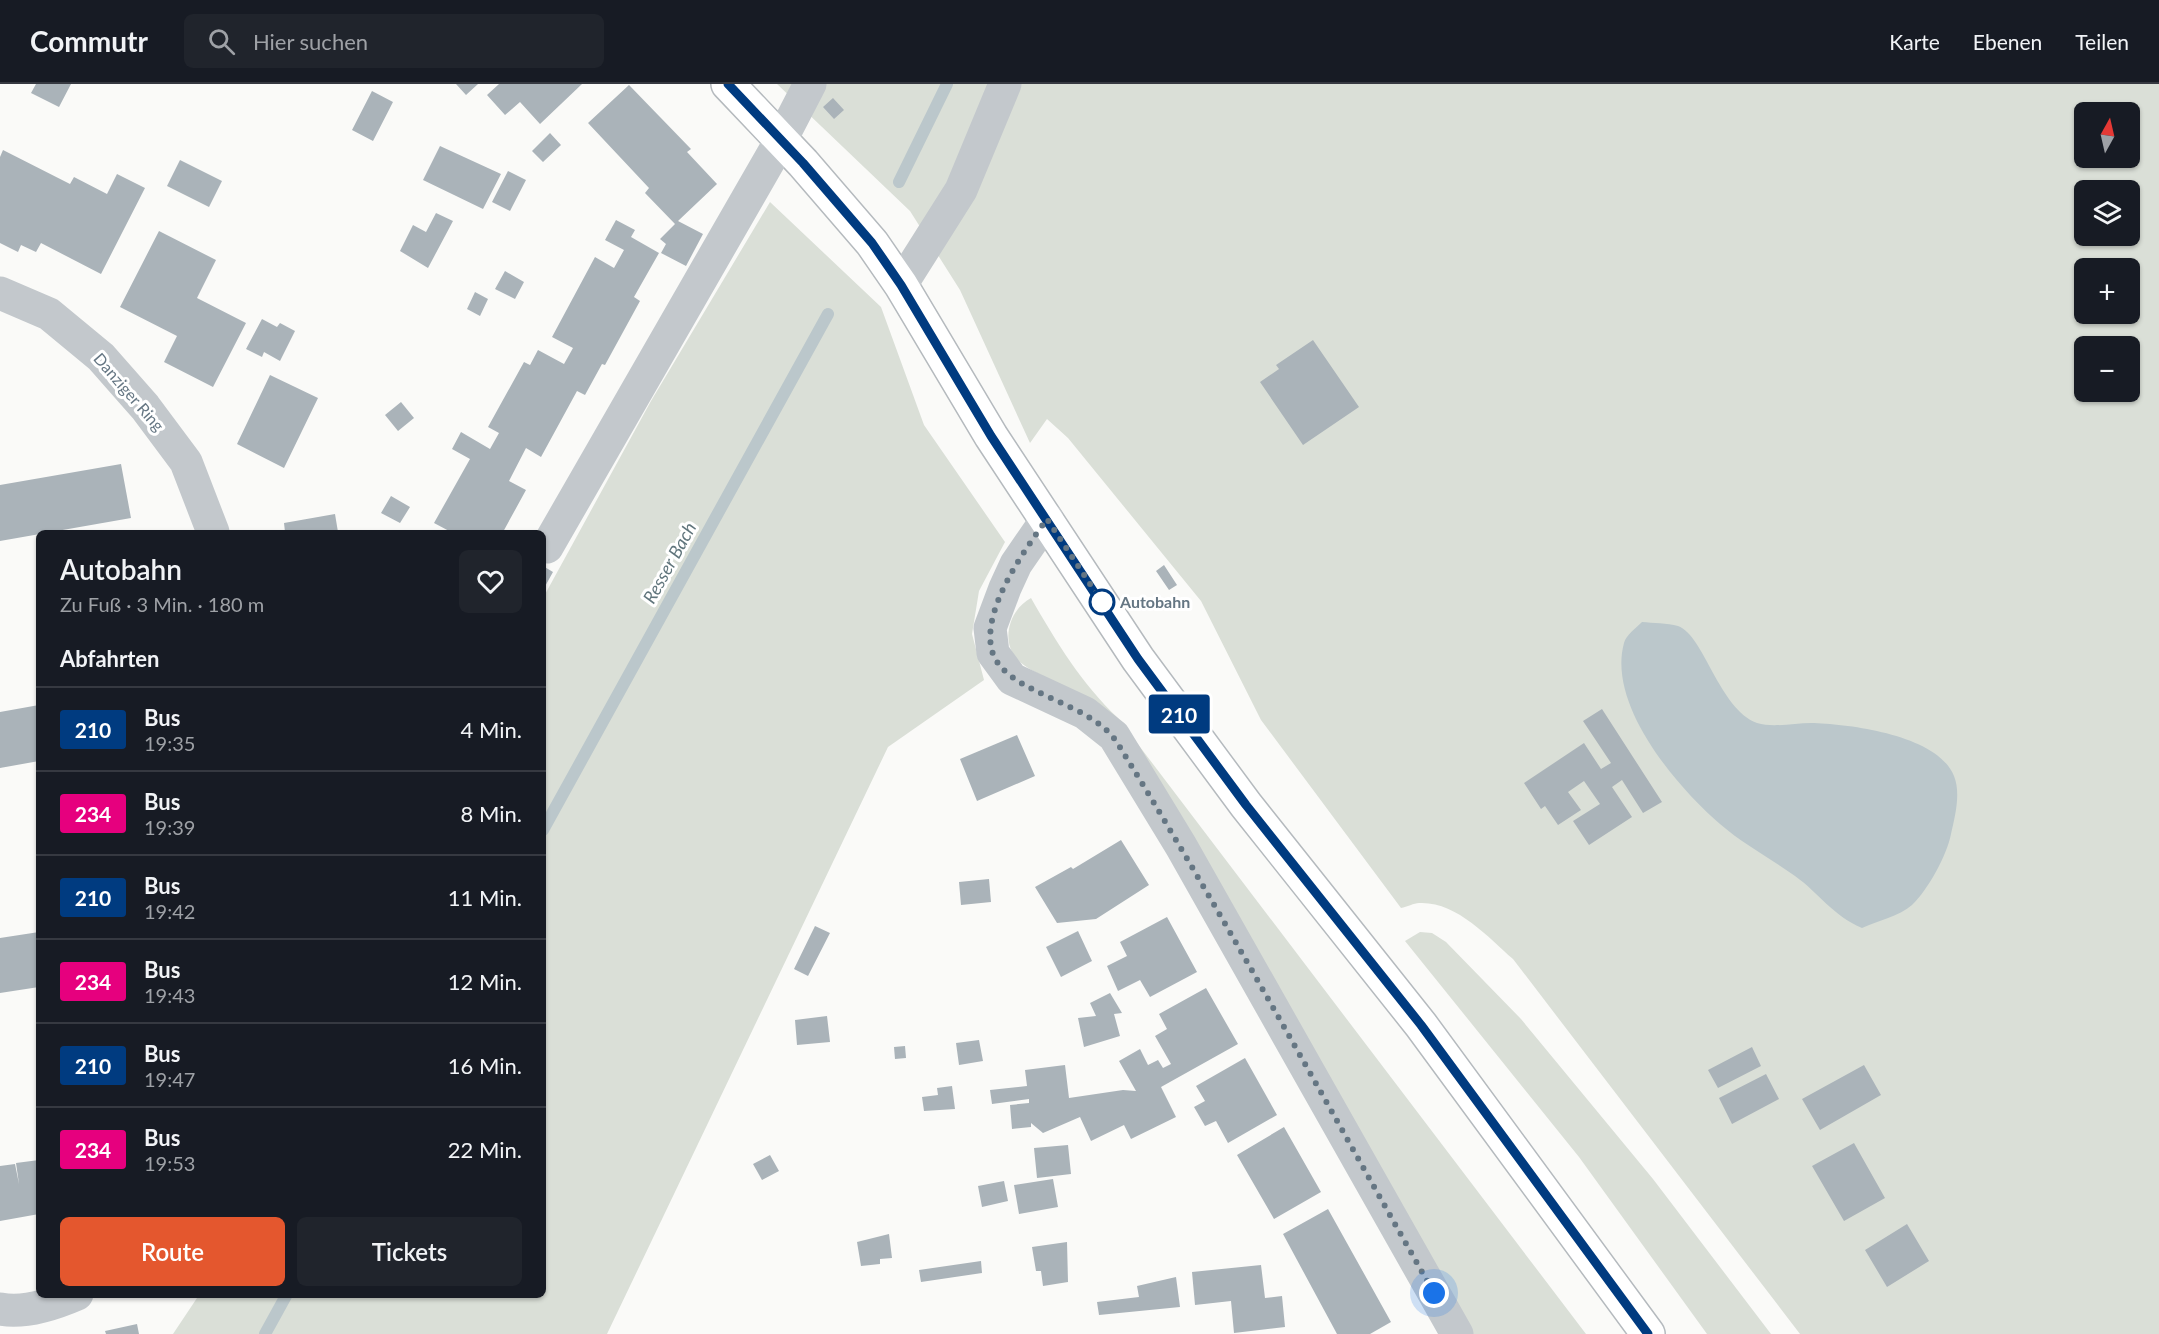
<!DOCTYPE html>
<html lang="de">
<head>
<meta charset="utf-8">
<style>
	:root { --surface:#171b24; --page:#20242c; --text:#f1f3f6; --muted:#9ea1a6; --line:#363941; --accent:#e4572e }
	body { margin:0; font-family:Lato,sans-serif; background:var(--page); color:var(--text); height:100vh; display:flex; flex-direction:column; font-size:22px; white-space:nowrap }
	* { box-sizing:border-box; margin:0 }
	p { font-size:20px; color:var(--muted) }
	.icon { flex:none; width:33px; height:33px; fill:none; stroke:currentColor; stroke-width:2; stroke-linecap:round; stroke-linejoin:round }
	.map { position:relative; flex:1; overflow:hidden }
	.sheet { position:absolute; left:36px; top:446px; width:510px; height:768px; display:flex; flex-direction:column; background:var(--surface); border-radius:9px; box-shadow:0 2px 4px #0004 }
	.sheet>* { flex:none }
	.badge { padding:0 12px; border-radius:4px; font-size:21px; line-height:39px }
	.needle { width:39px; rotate:8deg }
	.controls { position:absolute; left:2074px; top:18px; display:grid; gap:12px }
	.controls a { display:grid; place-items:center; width:66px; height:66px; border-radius:9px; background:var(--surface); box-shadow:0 2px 4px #0004; font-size:30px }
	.you { position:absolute; width:30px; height:30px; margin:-15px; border:4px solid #fff; border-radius:50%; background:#1a73e8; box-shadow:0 0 0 9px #1a73e833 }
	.map>.badge { position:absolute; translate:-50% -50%; box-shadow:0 0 0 3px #fff }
	h2 { padding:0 24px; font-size:22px; line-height:54px }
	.round { display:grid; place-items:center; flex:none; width:63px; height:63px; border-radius:9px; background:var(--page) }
	.summary { display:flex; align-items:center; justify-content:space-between; height:102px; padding:0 24px }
	h1 { font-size:28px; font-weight:600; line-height:45px }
	.button { display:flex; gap:12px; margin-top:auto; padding:12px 24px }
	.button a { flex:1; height:69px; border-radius:9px; background:var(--accent); color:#fff; font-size:24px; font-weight:600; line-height:69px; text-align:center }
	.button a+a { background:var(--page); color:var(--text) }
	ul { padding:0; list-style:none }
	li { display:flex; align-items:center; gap:18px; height:84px; padding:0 24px; border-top:2px solid var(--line) }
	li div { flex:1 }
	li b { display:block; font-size:22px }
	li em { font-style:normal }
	li .badge { min-width:66px; font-weight:700; text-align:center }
	header { display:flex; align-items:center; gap:36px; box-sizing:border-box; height:84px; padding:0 30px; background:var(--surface); border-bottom:2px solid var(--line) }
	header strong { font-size:28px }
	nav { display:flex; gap:33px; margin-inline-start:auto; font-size:21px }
	.search { width:420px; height:54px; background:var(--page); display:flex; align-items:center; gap:15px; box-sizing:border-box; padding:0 21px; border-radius:9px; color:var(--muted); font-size:22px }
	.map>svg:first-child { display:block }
	.green { fill:#dadfd7; fill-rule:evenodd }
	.water { fill:#bbc7cb }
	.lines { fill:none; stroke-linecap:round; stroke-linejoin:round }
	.stream { stroke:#bbc7cb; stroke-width:12 }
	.building { fill:#aab3b9 }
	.major-casing { stroke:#b5babe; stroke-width:36 }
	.minor { stroke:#c3c8cc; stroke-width:33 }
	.major { stroke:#fff; stroke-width:33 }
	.line-casing { stroke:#fff; stroke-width:14 }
	.line { stroke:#003b80; stroke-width:9 }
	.walk { stroke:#657683; stroke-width:6; stroke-dasharray:0 10.8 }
	.stop-dot { fill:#fff; stroke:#003b80; stroke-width:3 }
	.labels { text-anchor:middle; stroke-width:6; stroke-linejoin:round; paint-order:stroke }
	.street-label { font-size:16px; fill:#657683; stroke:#fff }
	.stop-label { font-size:16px; font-weight:bold; fill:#657683; stroke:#fff; text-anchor:start }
	.water-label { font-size:18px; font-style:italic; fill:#60757c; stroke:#fff }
</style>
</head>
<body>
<header>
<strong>Commutr</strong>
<div class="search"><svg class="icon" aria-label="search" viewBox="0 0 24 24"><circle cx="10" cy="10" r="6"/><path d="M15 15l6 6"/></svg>Hier suchen</div>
<nav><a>Karte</a><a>Ebenen</a><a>Teilen</a></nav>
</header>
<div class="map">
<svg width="2159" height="1250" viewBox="0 0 2159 1250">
	<rect width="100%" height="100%" fill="#fafaf8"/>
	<!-- green -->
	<path class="green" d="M777,0H2159V1250H1800L1513,875C1488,853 1456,817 1419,819C1414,819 1407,823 1401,824L1261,636L1201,517L1068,354L1047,335L1030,359L960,206L910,127ZM2085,28H2130V74H2085ZM2085,106H2130V152H2085ZM2085,184H2130V230H2085ZM2085,262H2130V308H2085Z
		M770,118L881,223L924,341L1005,458L979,507L972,550L984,596L888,663L607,1250H173L199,1211L543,1210V514L651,317Z
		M1031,514C1057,559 1081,599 1118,634L1586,1250H1472L1218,801L1049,595C1038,589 1025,584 1017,575C1000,556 1010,525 1031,514Z
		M1420,848L1432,849L1446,858L1521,935L1653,1095L1771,1250H1707L1579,1073L1405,857Z"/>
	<!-- water -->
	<path class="water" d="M1642,538C1653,539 1667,539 1678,542C1704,551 1719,625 1757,639C1773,644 1794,639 1811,639C1850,640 1938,651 1954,692C1961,709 1955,733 1951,750C1947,771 1928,806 1912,821C1900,832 1877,837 1862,844C1832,831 1820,810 1795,792C1770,774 1743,760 1720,740C1676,702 1607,621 1624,559C1626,551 1636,544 1642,538Z"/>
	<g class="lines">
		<!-- stream -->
		<path class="stream" d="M899,98L947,0
			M543,746L828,230
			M265,1250L287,1210"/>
	</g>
	<!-- building -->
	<path class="building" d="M36,0H71L59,23L31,9Z
		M456,0H478L466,11Z
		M499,0H582L540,40L520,18L505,31L487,11Z
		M629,1L691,65L687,68L717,100L678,137L703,150L686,182L661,169L666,160L660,155L675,140L645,109L649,104L588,39Z
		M372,7L393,18L373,57L352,46Z
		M833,14L844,26L834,35L823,23Z
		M550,49L561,61L543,78L532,67Z
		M440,62L501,90L483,125L423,96Z
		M3,66L70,100L74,93L107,110L117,90L145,104L101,190L41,159L36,168L21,161L18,168L0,159V73Z
		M180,76L222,97L209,123L167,102Z
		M508,87L526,96L510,127L492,118Z
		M436,129L453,137L428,184L400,167L413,141L426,148Z
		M616,136L635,146L631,153L659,169L634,213L640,217L605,281L602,280L585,311L577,307L541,373L526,364L509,397L526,406L503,448H451L434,439L470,375L452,365L461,348L490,365L499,349L488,343L524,278L530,281L538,266L564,280L573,264L552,253L595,173L614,184L624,166L605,156Z
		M159,147L216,176L197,214L246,239L213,303L164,278L177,252L120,223Z
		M505,187L524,198L515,215L495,205Z
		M475,208L488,215L480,232L467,225Z
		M262,235L277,243L280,239L295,247L280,277L264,268L262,273L246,265Z
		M1313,256L1359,323L1303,361L1260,298L1279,285L1276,281Z
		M270,291L318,314L284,384L237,360Z
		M401,318L414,334L398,347L385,331Z
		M121,380L131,434L0,457V401Z
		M391,412L410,423L400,439L381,429Z
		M335,430L338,448H285L284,439Z
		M1164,481L1177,501L1169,506L1156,487Z
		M543,482L553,488L543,506Z
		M39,621V677L0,684V628Z
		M1602,625L1662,718L1643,729L1622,696L1612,703L1632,733L1589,761L1573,737L1600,720L1584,697L1568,708L1581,726L1558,741L1545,722L1541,725L1524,699L1584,659L1601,685L1611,679L1583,637Z
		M1017,651L1035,692L977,717L960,675Z
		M1121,756L1149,801L1096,835L1057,839L1035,803L1071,783L1073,785Z
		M989,795L991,818L961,821L959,798Z
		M1167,833L1197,888L1150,913L1140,896L1118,907L1107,882L1127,872L1120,858Z
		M815,842L830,849L808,892L794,885Z
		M1078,847L1092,877L1061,893L1046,863Z
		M39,848V903L0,909V854Z
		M1206,904L1238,960L1161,1003L1176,1033L1131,1055L1124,1041L1091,1057L1080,1033L1043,1049L1031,1039V1043L1012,1045L1010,1021L1029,1019V1015L992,1020L990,1006L1027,1002L1025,986L1065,981L1069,1014L1123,1006L1136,1007L1119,977L1140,965L1148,981L1158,976L1163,984L1171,980L1155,952L1167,945L1159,930Z
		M1110,909L1122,929L1114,930L1120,952L1084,963L1078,934L1096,932L1090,919Z
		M827,932L830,958L797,961L795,936Z
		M979,956L983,977L959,981L956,959Z
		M905,962L906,974L895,975L894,963Z
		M1752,963L1761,982L1718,1004L1708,986Z
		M1245,974L1277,1031L1228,1059L1216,1037L1205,1042L1194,1023L1205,1017L1196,1002Z
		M1864,981L1881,1011L1820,1046L1802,1015Z
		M1766,990L1779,1015L1732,1040L1719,1014Z
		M952,1002L955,1025L924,1027L922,1013L938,1011L937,1004Z
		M1284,1043L1321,1108L1274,1135L1237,1071Z
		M1854,1059L1885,1114L1844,1137L1812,1082Z
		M1068,1061L1071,1090L1037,1094L1034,1064Z
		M770,1071L779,1087L762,1096L753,1080Z
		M39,1076V1130L0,1137V1082L15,1080L19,1100L16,1079Z
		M1053,1095L1058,1123L1019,1130L1014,1101Z
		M1004,1097L1008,1117L982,1123L978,1102Z
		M1328,1125L1391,1238L1370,1250H1337L1283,1150Z
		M1907,1140L1929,1177L1887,1203L1865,1166Z
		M889,1150L892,1174L880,1175V1180L861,1182L857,1158Z
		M1067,1158L1068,1198L1043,1202L1041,1187H1036L1032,1163Z
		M981,1177L982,1189L921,1198L919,1186Z
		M1261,1181L1265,1214L1282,1212L1285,1243L1234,1249L1231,1217L1195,1221L1192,1188Z
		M1176,1193L1180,1223L1099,1231L1097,1218L1139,1213L1137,1202Z
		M137,1240L139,1250H106L105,1247Z"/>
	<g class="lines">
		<!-- major casing -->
		<g class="major-casing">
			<path id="major" d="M728,0L803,79L872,159L901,201L991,352L1138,575L1246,721L1421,941L1648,1250"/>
		</g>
		<!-- minor -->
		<path class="minor" d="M901,201L961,106L1005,0
			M0,209L49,230L101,273L145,323L186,378L213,448
			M1047,435L1016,480L1005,504L990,544L993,569L1012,595L1085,629L1114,652L1181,762L1457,1250
			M547,463L781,56L810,0
			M0,1225C25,1230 54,1220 77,1210"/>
		<!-- major -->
		<use href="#major" class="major"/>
	</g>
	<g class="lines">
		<!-- line casing -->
		<g class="line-casing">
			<path id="line" d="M728,0L803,79L872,159L901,201L991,352L1138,575L1246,721L1421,941L1648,1250"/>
		</g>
		<!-- line -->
		<use href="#line" class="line"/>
		<!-- walk -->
		<path class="walk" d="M1102,518L1047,435C1024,467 981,526 992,567C1005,611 1091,616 1118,660C1229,840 1330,1026 1434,1209"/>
	</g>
	<!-- markers -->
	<circle class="stop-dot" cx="1102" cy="518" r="12"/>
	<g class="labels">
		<!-- street labels -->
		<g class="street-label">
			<text transform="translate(129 308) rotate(49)" y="6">Danziger Ring</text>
		</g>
		<!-- stop labels -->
		<g class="stop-label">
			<text x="1120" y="524">Autobahn</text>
		</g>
		<!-- water labels -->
		<g class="water-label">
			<text transform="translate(670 479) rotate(-61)" y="6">Resser Bach</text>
		</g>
	</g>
</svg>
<div class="controls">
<a><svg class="needle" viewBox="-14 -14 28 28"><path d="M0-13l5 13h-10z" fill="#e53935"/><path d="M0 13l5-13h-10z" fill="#9ea1a6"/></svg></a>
<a><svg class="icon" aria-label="layers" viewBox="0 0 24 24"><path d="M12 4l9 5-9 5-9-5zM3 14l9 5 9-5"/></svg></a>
<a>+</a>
<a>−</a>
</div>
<div class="you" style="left:1434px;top:1209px"></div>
<b class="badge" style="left:1179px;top:630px;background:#003b80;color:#fff">210</b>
<section class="sheet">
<div class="summary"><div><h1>Autobahn</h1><p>Zu Fuß · 3 Min. · 180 m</p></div><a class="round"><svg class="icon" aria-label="heart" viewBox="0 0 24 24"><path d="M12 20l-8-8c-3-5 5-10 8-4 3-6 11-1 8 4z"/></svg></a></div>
<h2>Abfahrten</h2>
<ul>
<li><span class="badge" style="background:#003b80;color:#fff">210</span><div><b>Bus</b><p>19:35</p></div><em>4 Min.</em></li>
<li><span class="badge" style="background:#e6007e;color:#fff">234</span><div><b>Bus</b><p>19:39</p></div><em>8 Min.</em></li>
<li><span class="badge" style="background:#003b80;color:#fff">210</span><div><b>Bus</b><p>19:42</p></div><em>11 Min.</em></li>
<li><span class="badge" style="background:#e6007e;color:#fff">234</span><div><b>Bus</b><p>19:43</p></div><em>12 Min.</em></li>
<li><span class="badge" style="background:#003b80;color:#fff">210</span><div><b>Bus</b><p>19:47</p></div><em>16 Min.</em></li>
<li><span class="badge" style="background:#e6007e;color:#fff">234</span><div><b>Bus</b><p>19:53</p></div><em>22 Min.</em></li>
</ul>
<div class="button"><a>Route</a><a>Tickets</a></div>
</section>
</div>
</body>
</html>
